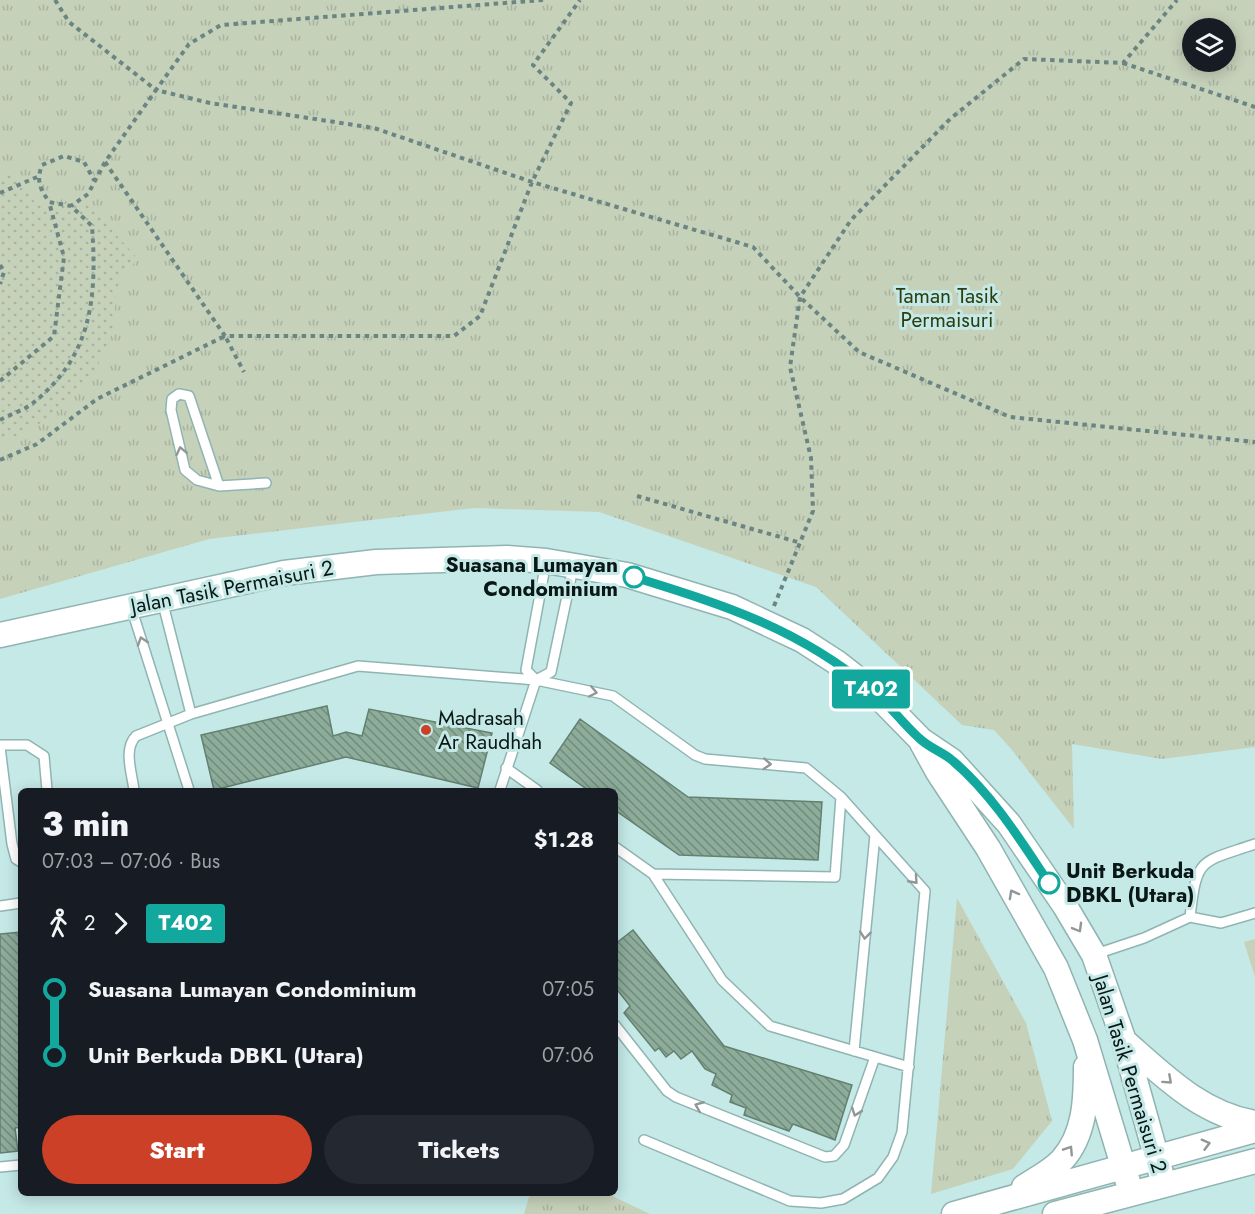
<!DOCTYPE html>
<html lang="en">
<head>
<meta charset="utf-8">
<style>
	:root { --surface:#171b24; --page:#242831; --text:#f1f3f6; --muted:#9ea1a6; --accent:#cb4026 }
	body { margin:0; font-family:Jost,sans-serif; background:var(--page); color:var(--text); height:100vh; display:flex; flex-direction:column; font-size:22px; white-space:nowrap }
	* { box-sizing:border-box; margin:0 }
	p { font-size:20px; color:var(--muted) }
	.icon { flex:none; width:33px; height:33px; fill:none; stroke:currentColor; stroke-width:2; stroke-linecap:round; stroke-linejoin:round }
	.map { position:relative; flex:1; overflow:hidden }
	.panel { position:absolute; left:18px; top:788px; width:600px; height:408px; display:flex; flex-direction:column; background:var(--surface); border-radius:9px; box-shadow:0 3px 15px #0003 }
	.panel>* { flex:none }
	.badge { padding:0 12px; border-radius:4px; font-size:21px; line-height:39px }
	.fabs { position:absolute; left:1182px; top:18px; display:grid; gap:12px }
	.fabs a { display:grid; place-items:center; width:54px; height:54px; border-radius:50%; background:var(--surface); box-shadow:0 3px 15px #0003; font-size:30px }
	.map>.badge { position:absolute; translate:-50% -50%; box-shadow:0 0 0 3px #fff }
	.legs { display:flex; align-items:center; gap:9px; height:66px; padding:0 24px; font-size:20px }
	.legs p { margin-inline-start:auto }
	.summary { display:flex; align-items:center; justify-content:space-between; height:102px; padding:0 24px }
	h1 { font-size:33px; font-weight:800; line-height:45px }
	.cta { display:flex; gap:12px; margin-top:auto; padding:12px 24px }
	.cta a { flex:1; height:69px; border-radius:36px; background:var(--accent); color:#fff; font-size:24px; font-weight:800; line-height:69px; text-align:center }
	.cta a+a { background:var(--page); color:var(--text) }
	ul { padding:0 24px; list-style:none }
	li { display:flex; align-items:center; gap:21px; height:66px; font-size:22px }
	li i { display:grid; place-items:center; width:9px; height:100%; margin:0 8px; background:currentColor }
	li i::after { content:''; width:15px; height:15px; margin:-8px; border:4px solid; border-radius:50%; background:var(--surface) }
	li p { margin-inline-start:auto }
	li:first-child i { background:linear-gradient(#0000 50%,currentColor 0) }
	li:last-child i { background:linear-gradient(currentColor 50%,#0000 0) }
	.map>svg:first-child { display:block }
	.grass { fill:url(#grass-tufts); fill-rule:evenodd }
	.garden { fill:url(#garden-dots) }
	.pitch { fill:#c6d1ba }
	.building { fill:url(#building-back-hatch); stroke:#648070; stroke-width:1.5 }
	.lines { fill:none; stroke-linecap:round; stroke-linejoin:round }
	.service-casing { stroke:#90b4b2; stroke-width:12 }
	.tertiary-casing { stroke:#90b4b2; stroke-width:27 }
	.path { stroke:#6b8583; stroke-width:4; stroke-dasharray:4.5 4.5; stroke-linecap:butt }
	.service { stroke:#fff; stroke-width:9 }
	.tertiary { stroke:#fff; stroke-width:24 }
	.oneway { stroke:#909796 }
	.line-1-casing { stroke:#fff; stroke-width:14 }
	.line-1 { stroke:#12a89d; stroke-width:9 }
	.stop-1-dot { fill:#fff; stroke:#12a89d; stroke-width:3 }
	.poi-dot { fill:#cb4026; stroke:#c4e9e7; stroke-width:2 }
	.labels { text-anchor:middle; stroke-width:6; stroke-linejoin:round; paint-order:stroke }
	.park-label { font-size:21px; fill:#2c3e10; stroke:#c4e9e7 }
	.stop-label { font-size:21px; font-weight:bold; fill:#091716; stroke:#c4e9e7; text-anchor:end }
	.street-label { font-size:21px; fill:#091716; stroke:#c4e9e7 }
	.poi-label { font-size:21px; fill:#091716; stroke:#c4e9e7; text-anchor:start }
</style>
</head>
<body>
<div class="map">
<svg width="1255" height="1214" viewBox="0 0 1255 1214">
	<defs>
		<pattern id="grass-tufts" width="24" height="20" patternUnits="userSpaceOnUse" patternTransform="scale(1.5)"><rect width="24" height="20" fill="#c6d1ba"/><path d="M3 7l-1-3M5 7V3M7 7l1-3M15 17l-1-3M17 17v-4M19 17l1-3" fill="none" stroke="#a9b39f"/></pattern>
		<pattern id="garden-dots" width="8" height="8" patternUnits="userSpaceOnUse" patternTransform="scale(1.5)"><rect width="8" height="8" fill="#c6d1ba"/><path d="M2 2h.1M6 6h.1" fill="none" stroke="#a9b39f" stroke-width="1.8" stroke-linecap="round"/></pattern>
		<pattern id="building-back-hatch" width="6" height="6" patternUnits="userSpaceOnUse" patternTransform="scale(1.5)"><rect width="6" height="6" fill="#8dac9a"/><path d="M-1 5l2 2M0 0l6 6M5-1l2 2" fill="none" stroke="#718b7d"/></pattern>
	</defs>
	<rect width="100%" height="100%" fill="#c4e9e7"/>
	<!-- grass -->
	<path class="grass" d="M0,0H1255V747L1162,759L1072,744L1074,829L1012,750L994,730L962,725L816,587L599,512L474,508L209,539L0,599ZM1192,28H1226V62H1192Z
		M957,898L1026,1023L1052,1121L1013,1169L931,1194Z
		M530,1193H606L650,1214H524Z"/>
	<!-- garden -->
	<path class="garden" d="M15,172L36,204H88L138,259C133,265 126,270 122,276C113,292 117,318 111,335C95,386 50,426 0,442V176Z"/>
	<!-- pitch -->
	<path class="pitch" d="M1255,939V977L1244,942Z"/>
	<!-- building -->
	<path class="building" d="M327,706L333,736L346,732L362,736L369,709L492,733L478,788L346,757L214,790L201,735Z
		M580,719L688,797L822,802L818,860L679,855L615,810V790H588L550,763Z
		M633,930L724,1046L852,1085L835,1140L793,1124L789,1131L744,1115L746,1108L730,1102L732,1095L712,1085L716,1074L705,1069L692,1051L681,1059L674,1051L666,1057L659,1048L655,1051L624,1013L630,1006L615,987V944Z
		M21,932V1127L15,1128L18,1151L0,1153V934Z"/>
	<g class="lines">
		<!-- service casing -->
		<g class="service-casing">
			<path id="service" d="M219,486L189,396L179,394L172,399L171,410L185,470L197,480L219,486L266,483
				M162,600L191,714
				M131,607L189,790
				M536,680L526,670L546,562
				M0,745H27L44,756L47,790
				M0,747L12,844L16,859L21,862
				M506,768L537,790
				M134,790C132,773 123,749 136,736L191,714L358,666L536,680L613,696L695,755L705,759L806,768L841,797L925,891L902,1132L893,1157L878,1178L843,1199L821,1203L790,1201L644,1140
				M500,790L536,680L551,672L573,568
				M615,847L653,874L835,877L841,797
				M653,874L722,980L770,1026L909,1067
				M0,906L21,903
				M1190,917C1197,856 1200,863 1255,844
				M1096,954L1144,938L1190,917L1221,923L1255,913
				M615,1025L667,1091L676,1097L825,1157L834,1156L844,1145L875,1057
				M854,1051L875,835
				M0,1167L21,1165"/>
		</g>
		<!-- tertiary casing -->
		<g class="tertiary-casing">
			<path id="tertiary" d="M0,635L284,573L376,562L507,558L546,561L627,575L732,607L802,640L836,662L873,691L921,740L952,761L1009,824L1065,906L1094,955L1124,1041L1164,1184
				M922,743L938,772L988,848L1056,968L1085,1040L1131,1192
				M1124,1041C1164,1076 1201,1114 1255,1123
				M1024,1187C1036,1179 1052,1171 1062,1160C1085,1135 1086,1099 1086,1067
				M954,1214L1255,1130
				M1055,1214L1255,1161"/>
		</g>
		<!-- path -->
		<path class="path" d="M55,0L69,22L156,90L105,162L88,194L71,206
			M543,0L221,25L189,44L156,90L210,103L374,128L532,182L753,247L800,297L859,352L1010,417L1255,442
			M1123,63L1255,107
			M105,162L225,336H454L480,316L532,182L571,103L533,65L580,0
			M0,193L37,177
			M0,265L4,272L0,284
			M0,381L54,336L64,257L49,202
			M0,420C11,414 24,410 33,403C93,355 97,296 92,226L71,206L49,202C40,188 36,181 42,165L64,156L84,162L94,180
			M0,460L37,444L97,399L225,336L244,372
			M637,496L801,543
			M774,606L813,511L811,458L790,367L800,297L851,220L950,119L1024,59L1123,63L1177,0"/>
		<!-- service -->
		<use href="#service" class="service"/>
		<!-- tertiary -->
		<use href="#tertiary" class="tertiary"/>
	</g>
	<!-- one-way arrows -->
	<defs><path id="oneway-chevron" d="M-2-3.5L2.5 0L-2 3.5" fill="none" stroke-width="1.6" stroke-linecap="round" stroke-linejoin="round" transform="scale(1.5)"/></defs>
	<g class="oneway">
		<use href="#oneway-chevron" transform="translate(181 451) rotate(-103)"/>
		<use href="#oneway-chevron" transform="translate(142 641) rotate(-108)"/>
		<use href="#oneway-chevron" transform="translate(593 692) rotate(12)"/>
		<use href="#oneway-chevron" transform="translate(767 764) rotate(4)"/>
		<use href="#oneway-chevron" transform="translate(914 880) rotate(48)"/>
		<use href="#oneway-chevron" transform="translate(1013 894) rotate(-119)"/>
		<use href="#oneway-chevron" transform="translate(1078 928) rotate(60)"/>
		<use href="#oneway-chevron" transform="translate(865 935) rotate(96)"/>
		<use href="#oneway-chevron" transform="translate(1168 1080) rotate(42)"/>
		<use href="#oneway-chevron" transform="translate(699 1106) rotate(-158)"/>
		<use href="#oneway-chevron" transform="translate(856 1112) rotate(109)"/>
		<use href="#oneway-chevron" transform="translate(1206 1144) rotate(-15)"/>
		<use href="#oneway-chevron" transform="translate(1069 1150) rotate(-57)"/>
	</g>
	<g class="lines">
		<!-- line-1 casing -->
		<g class="line-1-casing">
			<path id="line-1" d="M634,577C724,605 797,628 871,689C889,704 902,723 919,738C929,748 943,752 953,761C992,794 1021,841 1049,883"/>
		</g>
		<!-- line-1 -->
		<use href="#line-1" class="line-1"/>
	</g>
	<!-- markers -->
	<g class="stop-1-dot">
		<circle cx="634" cy="577" r="10"/>
		<circle cx="1049" cy="883" r="10"/>
	</g>
	<circle class="poi-dot" cx="426" cy="730" r="6"/>
	<g class="labels">
		<!-- park labels -->
		<g class="park-label">
			<text x="947" y="303">Taman Tasik<tspan x="947" dy="24">Permaisuri</tspan></text>
		</g>
		<!-- stop labels -->
		<g class="stop-label">
			<text x="618" y="572">Suasana Lumayan<tspan x="618" dy="24">Condominium</tspan></text>
			<text x="1066" y="878" text-anchor="start">Unit Berkuda<tspan x="1066" dy="24">DBKL (Utara)</tspan></text>
		</g>
		<!-- street labels -->
		<g class="street-label">
			<text transform="translate(232 587) rotate(-11)" y="7">Jalan Tasik Permaisuri 2</text>
			<text transform="translate(1130 1074) rotate(73)" y="7">Jalan Tasik Permaisuri 2</text>
		</g>
		<!-- poi labels -->
		<g class="poi-label">
			<text x="438" y="725">Madrasah<tspan x="438" dy="24">Ar Raudhah</tspan></text>
		</g>
	</g>
</svg>
<div class="fabs">
<a><svg class="icon" aria-label="layers" viewBox="0 0 24 24"><path d="M12 4l9 5-9 5-9-5zM3 14l9 5 9-5"/></svg></a>
</div>
<b class="badge" style="left:871px;top:689px;background:#12a89d;color:#fff">T402</b>
<section class="panel">
<div class="summary"><div><h1>3 min</h1><p>07:03 – 07:06 · Bus</p></div><b>$1.28</b></div>
<div class="legs"><svg class="icon" aria-label="walk" viewBox="0 0 24 24"><circle cx="13" cy="4" r="2"/><path d="M13 8l-2 6 4 7M11 14l-3 7M7 12l3-4h3l4 4"/></svg>2<svg class="icon" aria-label="forward" viewBox="0 0 24 24"><path d="M9 5l7 7-7 7"/></svg><b class="badge" style="background:#12a89d;color:#fff">T402</b></div>
<ul>
<li><i style="color:#12a89d"></i><b>Suasana Lumayan Condominium</b><p>07:05</p></li>
<li><i style="color:#12a89d"></i><b>Unit Berkuda DBKL (Utara)</b><p>07:06</p></li>
</ul>
<div class="cta"><a>Start</a><a>Tickets</a></div>
</section>
</div>
</body>
</html>
